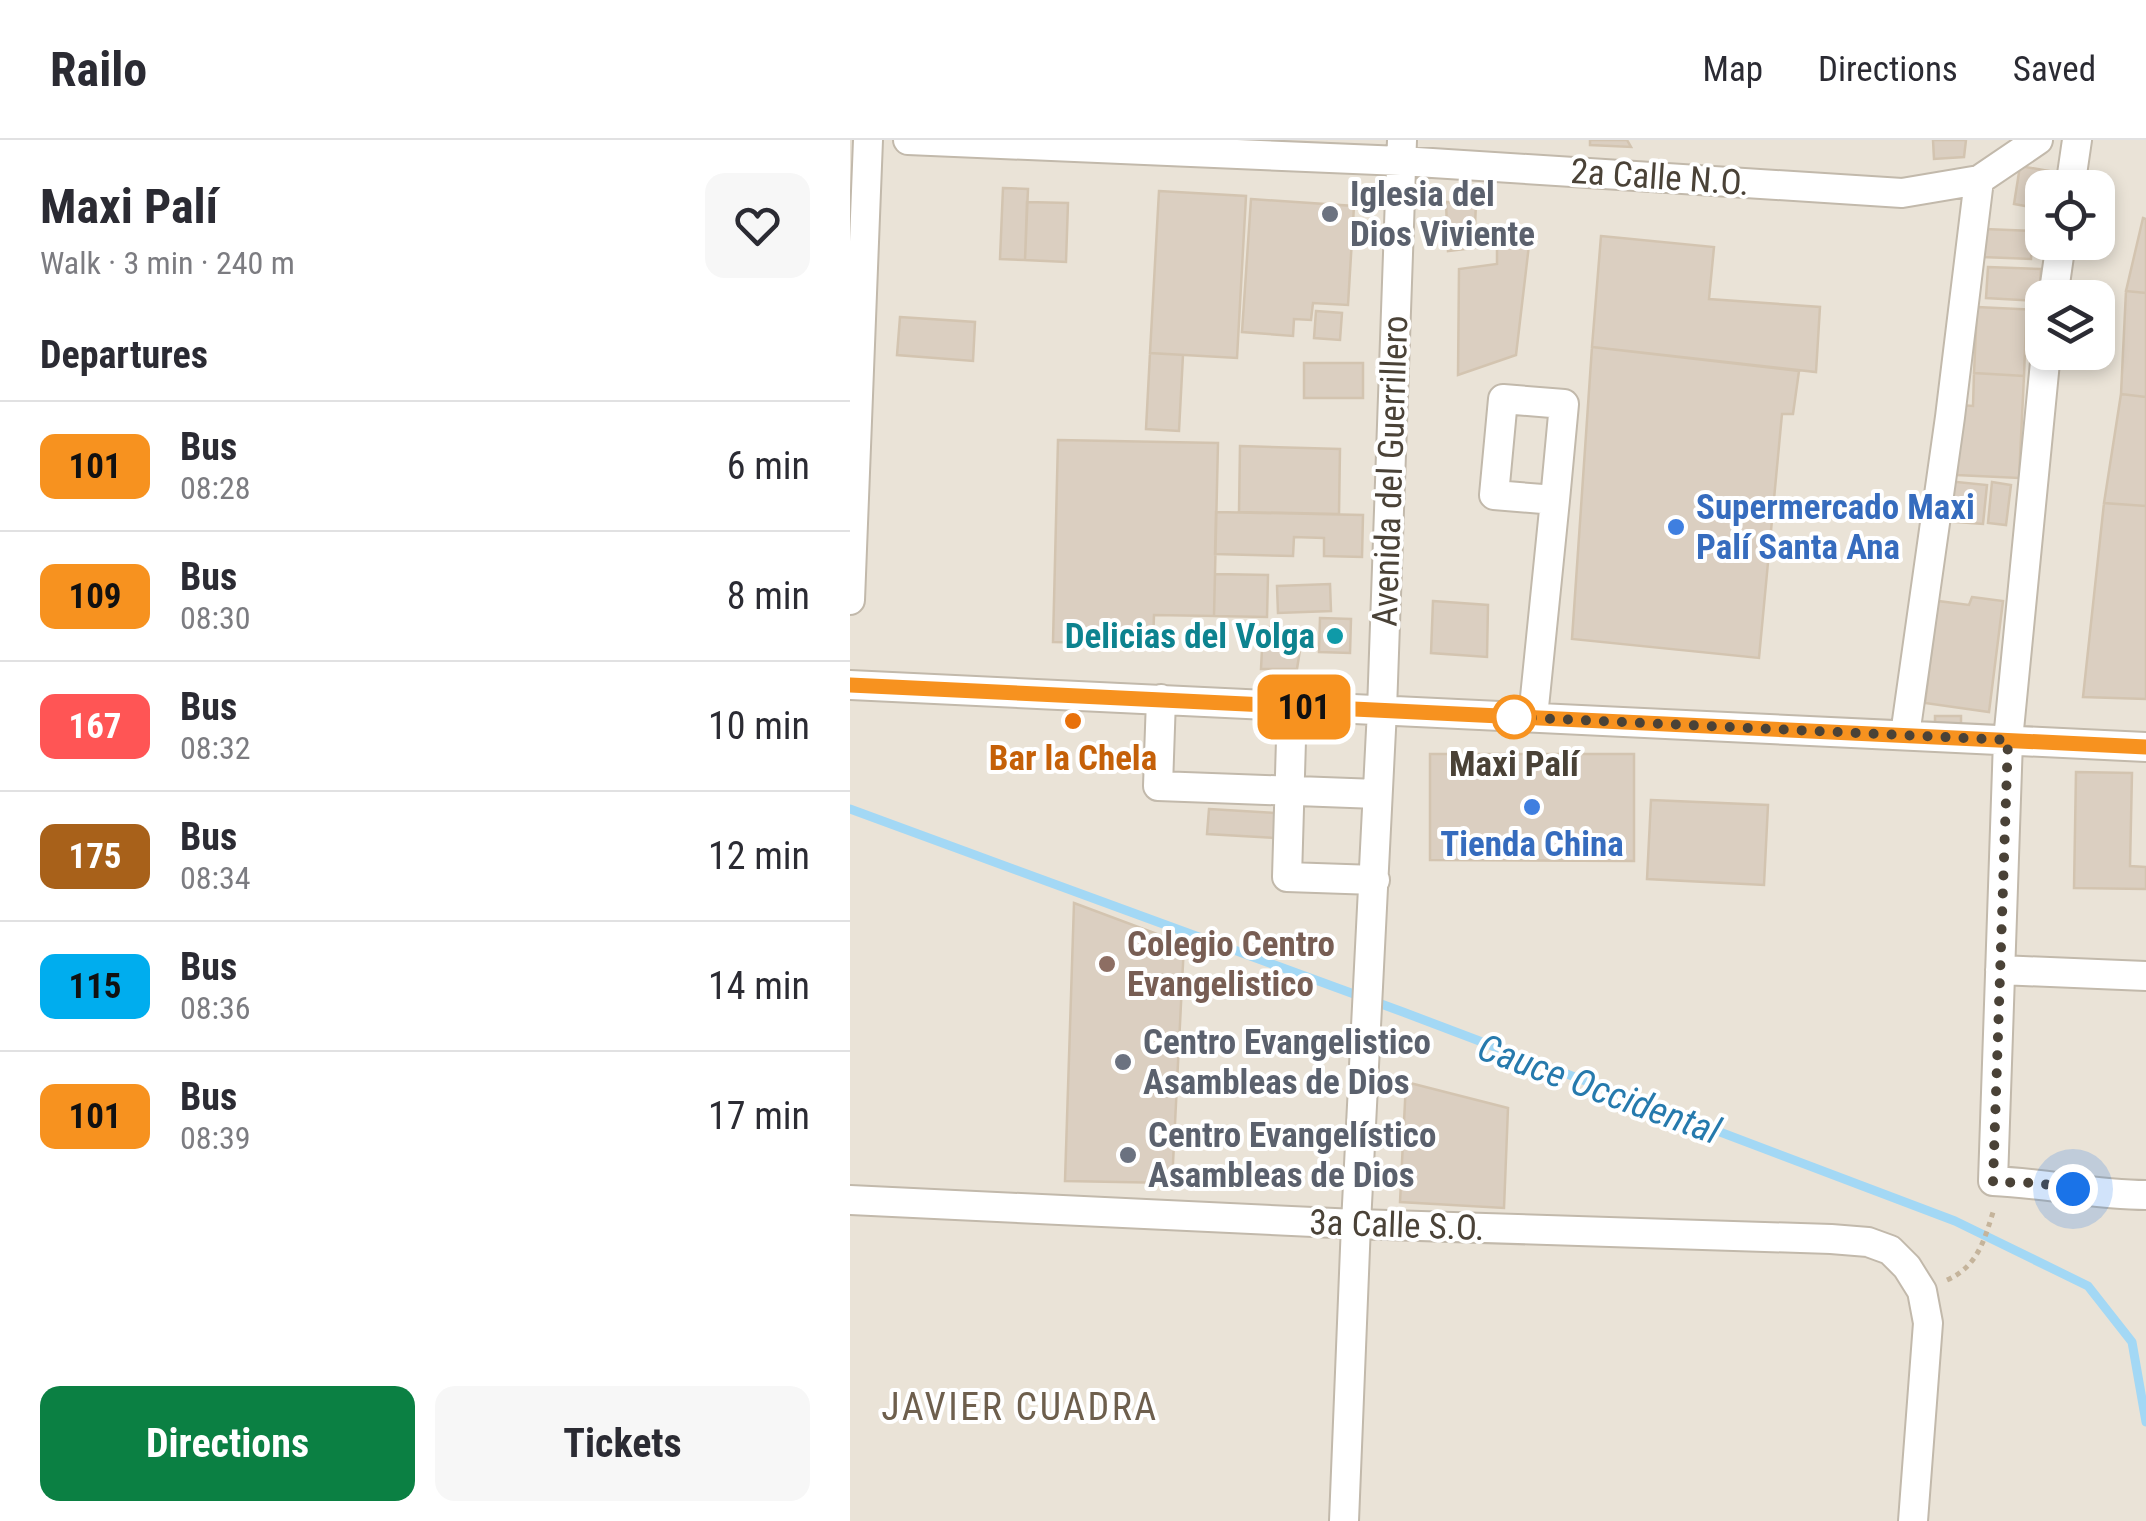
<!DOCTYPE html>
<html lang="en">
<head>
<meta charset="utf-8">
<style>
	:root { --surface:#fff; --page:#f7f7f7; --text:#2b2b33; --muted:#7c7c81; --line:#e1e1e2; --accent:#0b8043 }
	body { margin:0; font-family:"Roboto Condensed",sans-serif; background:var(--page); color:var(--text); height:100vh; display:flex; flex-direction:column; font-size:38px; white-space:nowrap }
	* { box-sizing:border-box; margin:0 }
	p { font-size:32px; color:var(--muted) }
	.icon { flex:none; width:55px; height:55px; fill:none; stroke:currentColor; stroke-width:2; stroke-linecap:round; stroke-linejoin:round }
	.map { position:relative; flex:1; overflow:hidden }
	.details { display:flex; flex-direction:column; background:var(--surface); width:850px }
	.details>* { flex:none }
	.badge { padding:0 20px; border-radius:15px; font-size:35px; line-height:65px }
	.tools { position:absolute; left:1175px; top:30px; display:grid; gap:20px }
	.tools a { display:grid; place-items:center; width:90px; height:90px; border-radius:20px; background:var(--surface); box-shadow:0 5px 15px #0003; font-size:50px }
	.you { position:absolute; width:50px; height:50px; margin:-25px; border:8px solid #fff; border-radius:50%; background:#1a73e8; box-shadow:0 0 0 15px #1a73e833 }
	.map>.badge { position:absolute; translate:-50% -50%; box-shadow:0 0 0 5px #fff }
	h2 { padding:0 40px; font-size:38px; line-height:90px }
	.round { display:grid; place-items:center; flex:none; width:105px; height:105px; border-radius:20px; background:var(--page) }
	.overview { display:flex; align-items:center; justify-content:space-between; height:170px; padding:0 40px }
	h1 { font-size:48px; font-weight:700; line-height:75px }
	.action { display:flex; gap:20px; margin-top:auto; padding:20px 40px }
	.action a { flex:1; height:115px; border-radius:20px; background:var(--accent); color:#fff; font-size:40px; font-weight:700; line-height:115px; text-align:center }
	.action a+a { background:var(--page); color:var(--text) }
	ul { padding:0; list-style:none }
	li { display:flex; align-items:center; gap:30px; height:130px; padding:0 40px; border-top:2px solid var(--line) }
	li div { flex:1 }
	li b { display:block; font-size:38px }
	li em { font-style:normal }
	li .badge { min-width:110px; font-weight:700; text-align:center }
	header { display:flex; align-items:center; gap:60px; box-sizing:border-box; height:140px; padding:0 50px; background:var(--surface); border-bottom:2px solid var(--line) }
	header strong { font-size:48px }
	nav { display:flex; gap:55px; margin-inline-start:auto; font-size:35px }
	main { display:flex; flex:1; min-height:0 }
	.map>svg:first-child { display:block }
	.residential { fill:#eae3d7; fill-rule:evenodd }
	.lines { fill:none; stroke-linecap:round; stroke-linejoin:round }
	.stream { stroke:#a3d8f5; stroke-width:9 }
	.building { fill:#dbcfc1; stroke:#d3c4b0; stroke-width:2.5 }
	.minor-casing { stroke:#c2b9ab; stroke-width:32 }
	.path { stroke:#c5b49b; stroke-width:5; stroke-dasharray:5 5; stroke-linecap:butt }
	.minor { stroke:#fff; stroke-width:28 }
	.line-casing { stroke:#fff; stroke-width:22 }
	.line { stroke:#f7921f; stroke-width:15 }
	.walk { stroke:#4a4237; stroke-width:10; stroke-dasharray:0 18 }
	.worship-dot { fill:#6b7280; stroke:#fff; stroke-width:4 }
	.shop-dot { fill:#3f7fe0; stroke:#fff; stroke-width:4 }
	.culture-dot { fill:#0f9aa8; stroke:#fff; stroke-width:4 }
	.stop-dot { fill:#fff; stroke:#f7921f; stroke-width:5 }
	.food-dot { fill:#e8710a; stroke:#fff; stroke-width:4 }
	.education-dot { fill:#8d6e63; stroke:#fff; stroke-width:4 }
	.labels { text-anchor:middle; stroke-width:8; stroke-linejoin:round; paint-order:stroke }
	.street-label { font-size:35px; fill:#4a4237; stroke:#fff }
	.worship-label { font-size:35px; font-weight:bold; fill:#5b616d; stroke:#fff; text-anchor:start }
	.shop-label { font-size:35px; font-weight:bold; fill:#366cbe; stroke:#fff; text-anchor:start }
	.culture-label { font-size:35px; font-weight:bold; fill:#0d838f; stroke:#fff; text-anchor:end }
	.food-label { font-size:35px; font-weight:bold; fill:#c56008; stroke:#fff }
	.stop-label { font-size:35px; font-weight:bold; fill:#4a4237; stroke:#fff }
	.education-label { font-size:35px; font-weight:bold; fill:#785e54; stroke:#fff; text-anchor:start }
	.water-label { font-size:38px; font-style:italic; fill:#267aad; stroke:#fff }
	.neighbourhood-label { font-size:38px; letter-spacing:2.5px; fill:#6e5f4d; stroke:#fff }
</style>
</head>
<body>
<header>
<strong>Railo</strong>
<nav><a>Map</a><a>Directions</a><a>Saved</a></nav>
</header>
<main>
<section class="details">
<div class="overview"><div><h1>Maxi Palí</h1><p>Walk · 3 min · 240 m</p></div><a class="round"><svg class="icon" aria-label="heart" viewBox="0 0 24 24"><path d="M12 20l-8-8c-3-5 5-10 8-4 3-6 11-1 8 4z"/></svg></a></div>
<h2>Departures</h2>
<ul>
<li><span class="badge" style="background:#f7921f;color:#111">101</span><div><b>Bus</b><p>08:28</p></div><em>6 min</em></li>
<li><span class="badge" style="background:#f7921f;color:#111">109</span><div><b>Bus</b><p>08:30</p></div><em>8 min</em></li>
<li><span class="badge" style="background:#f55;color:#fff">167</span><div><b>Bus</b><p>08:32</p></div><em>10 min</em></li>
<li><span class="badge" style="background:#a8611a;color:#fff">175</span><div><b>Bus</b><p>08:34</p></div><em>12 min</em></li>
<li><span class="badge" style="background:#00adee;color:#111">115</span><div><b>Bus</b><p>08:36</p></div><em>14 min</em></li>
<li><span class="badge" style="background:#f7921f;color:#111">101</span><div><b>Bus</b><p>08:39</p></div><em>17 min</em></li>
</ul>
<div class="action"><a>Directions</a><a>Tickets</a></div>
</section>
<div class="map">
<svg width="1296" height="1381" viewBox="0 0 1296 1381">
	<rect width="100%" height="100%" fill="#f5f1e9"/>
	<!-- residential -->
	<path class="residential" d="M0,0H1296V1381H0ZM1192,48H1248V102H1192ZM1192,158H1248V212H1192Z"/>
	<g class="lines">
		<!-- stream -->
		<path class="stream" d="M0,669L553,872L1105,1081L1238,1146L1282,1202L1296,1282"/>
	</g>
	<!-- building -->
	<path class="building" d="M740,0H777L781,7L740,5Z
		M1083,0H1116L1114,17L1084,19Z
		M1170,26L1205,32L1203,48H1192V63L1184,61L1181,67L1164,64Z
		M153,48L178,49L175,120L150,119Z
		M309,51L396,56L387,218L300,213Z
		M401,59L504,66L498,165L463,163L461,180L444,179L443,196L392,192Z
		M177,62L218,63L216,122L175,120Z
		M596,62L626,63L624,108L598,111Z
		M1293,78L1296,79V153L1276,151Z
		M681,88L666,215L608,235L609,129L647,124V90Z
		M1135,89L1183,91L1181,119L1133,117Z
		M751,96L864,107L859,159L970,167L966,232L742,207Z
		M1138,127L1191,129L1189,161L1136,158Z
		M1276,151L1296,153V257L1271,254Z
		M1127,167L1187,170V181H1176L1174,236L1124,233Z
		M466,171L492,173L490,200L464,198Z
		M50,177L125,182L123,221L47,215Z
		M742,207L949,231L943,274H932L909,518L722,499Z
		M300,213L333,215L329,291L296,289Z
		M454,223H513V258H454Z
		M1124,233L1174,236L1169,338L1107,335L1111,265L1123,266Z
		M1271,254L1296,257V366L1254,363Z
		M208,300L368,303L364,476L304,475L303,504L203,502Z
		M390,306L490,309L489,374L389,372Z
		M1097,341L1137,345L1133,384L1093,381Z
		M1142,342L1161,345L1156,385L1138,383Z
		M1254,363L1296,366V559L1233,557Z
		M366,372L513,375L512,417L474,416V398L444,397L443,416L365,414Z
		M365,434L418,435L417,477L364,476Z
		M480,444L481,471L428,473L427,446Z
		M1122,457L1153,461L1139,572L1075,563L1088,461L1119,465Z
		M583,461L638,465L637,517L581,513Z
		M470,478L501,479L500,513L469,512Z
		M412,487L448,488V506L411,505Z
		M412,509L450,510L447,529H411Z
		M1085,576H1111V588H1085Z
		M580,614H784V721L580,720Z
		M1226,632L1282,633L1280,726L1296,727V749L1224,748Z
		M801,660L918,665L914,745L797,739Z
		M359,669L426,673L425,698L357,694Z
		M224,763L334,804L322,1043L215,1041Z
		M556,942L658,968L654,1068L550,1062Z"/>
	<g class="lines">
		<!-- minor casing -->
		<g class="minor-casing">
			<path id="minor" d="M58,0L551,21L1052,53L1129,40L1188,0
				M1220,48L1227,0
				M1203,158L1211,102
				M1196,212L1158,600L1143,1041C1195,1043 1244,1055 1296,1055
				M653,259L714,264L705,360L644,355Z
				M0,460L18,0
				M0,545L1296,607
				M311,559L308,646L527,654
				M442,566L437,737L525,740
				M683,577L705,360
				M1055,595L1100,277L1129,40
				M1150,830L1296,836
				M0,1060L506,1084L981,1099L1018,1102L1040,1110L1057,1127L1072,1151L1078,1183L1063,1381
				M494,1381L506,1084L532,570L552,0"/>
		</g>
		<!-- path -->
		<path class="path" d="M1097,1140C1128,1126 1134,1101 1144,1069"/>
		<!-- minor -->
		<use href="#minor" class="minor"/>
	</g>
	<g class="lines">
		<!-- line casing -->
		<g class="line-casing">
			<path id="line" d="M0,545L1296,607"/>
		</g>
		<!-- line -->
		<use href="#line" class="line"/>
		<!-- walk -->
		<path class="walk" d="M664,577L1158,600L1143,1042L1188,1043L1223,1049"/>
	</g>
	<!-- markers -->
	<g class="worship-dot">
		<circle cx="480" cy="74" r="10"/>
		<circle cx="273" cy="922" r="10"/>
		<circle cx="278" cy="1015" r="10"/>
	</g>
	<g class="shop-dot">
		<circle cx="826" cy="387" r="10"/>
		<circle cx="682" cy="667" r="10"/>
	</g>
	<circle class="culture-dot" cx="485" cy="496" r="10"/>
	<circle class="stop-dot" cx="664" cy="577" r="20"/>
	<circle class="food-dot" cx="223" cy="581" r="10"/>
	<circle class="education-dot" cx="257" cy="824" r="10"/>
	<g class="labels">
		<!-- street labels -->
		<g class="street-label">
			<text transform="translate(810 37) rotate(4)" y="12">2a Calle N.O.</text>
			<text transform="translate(540 331) rotate(-88)" y="12">Avenida del Guerrillero</text>
			<text transform="translate(547 1085) rotate(2)" y="12">3a Calle S.O.</text>
		</g>
		<!-- worship labels -->
		<g class="worship-label">
			<text x="500" y="66">Iglesia del<tspan x="500" dy="40">Dios Viviente</tspan></text>
			<text x="293" y="914">Centro Evangelistico<tspan x="293" dy="40">Asambleas de Dios</tspan></text>
			<text x="298" y="1007">Centro Evangelístico<tspan x="298" dy="40">Asambleas de Dios</tspan></text>
		</g>
		<!-- shop labels -->
		<g class="shop-label">
			<text x="846" y="379">Supermercado Maxi<tspan x="846" dy="40">Palí Santa Ana</tspan></text>
			<text x="682" y="716" text-anchor="middle">Tienda China</text>
		</g>
		<!-- culture labels -->
		<g class="culture-label">
			<text x="465" y="508">Delicias del Volga</text>
		</g>
		<!-- food labels -->
		<g class="food-label">
			<text x="223" y="630">Bar la Chela</text>
		</g>
		<!-- stop labels -->
		<g class="stop-label">
			<text x="664" y="636">Maxi Palí</text>
		</g>
		<!-- education labels -->
		<g class="education-label">
			<text x="277" y="816">Colegio Centro<tspan x="277" dy="40">Evangelistico</tspan></text>
		</g>
		<!-- water labels -->
		<g class="water-label">
			<text transform="translate(749 949) rotate(20)" y="13">Cauce Occidental</text>
		</g>
		<!-- neighbourhood labels -->
		<g class="neighbourhood-label">
			<text x="170" y="1280">JAVIER CUADRA</text>
		</g>
	</g>
</svg>
<div class="tools">
<a><svg class="icon" aria-label="locate" viewBox="0 0 24 24"><circle cx="12" cy="12" r="6"/><path d="M12 2v4M12 18v4M2 12h4M18 12h4"/></svg></a>
<a><svg class="icon" aria-label="layers" viewBox="0 0 24 24"><path d="M12 4l9 5-9 5-9-5zM3 14l9 5 9-5"/></svg></a>
</div>
<div class="you" style="left:1223px;top:1049px"></div>
<b class="badge" style="left:454px;top:567px;background:#f7921f;color:#111">101</b>
</div>
</main>
</body>
</html>
